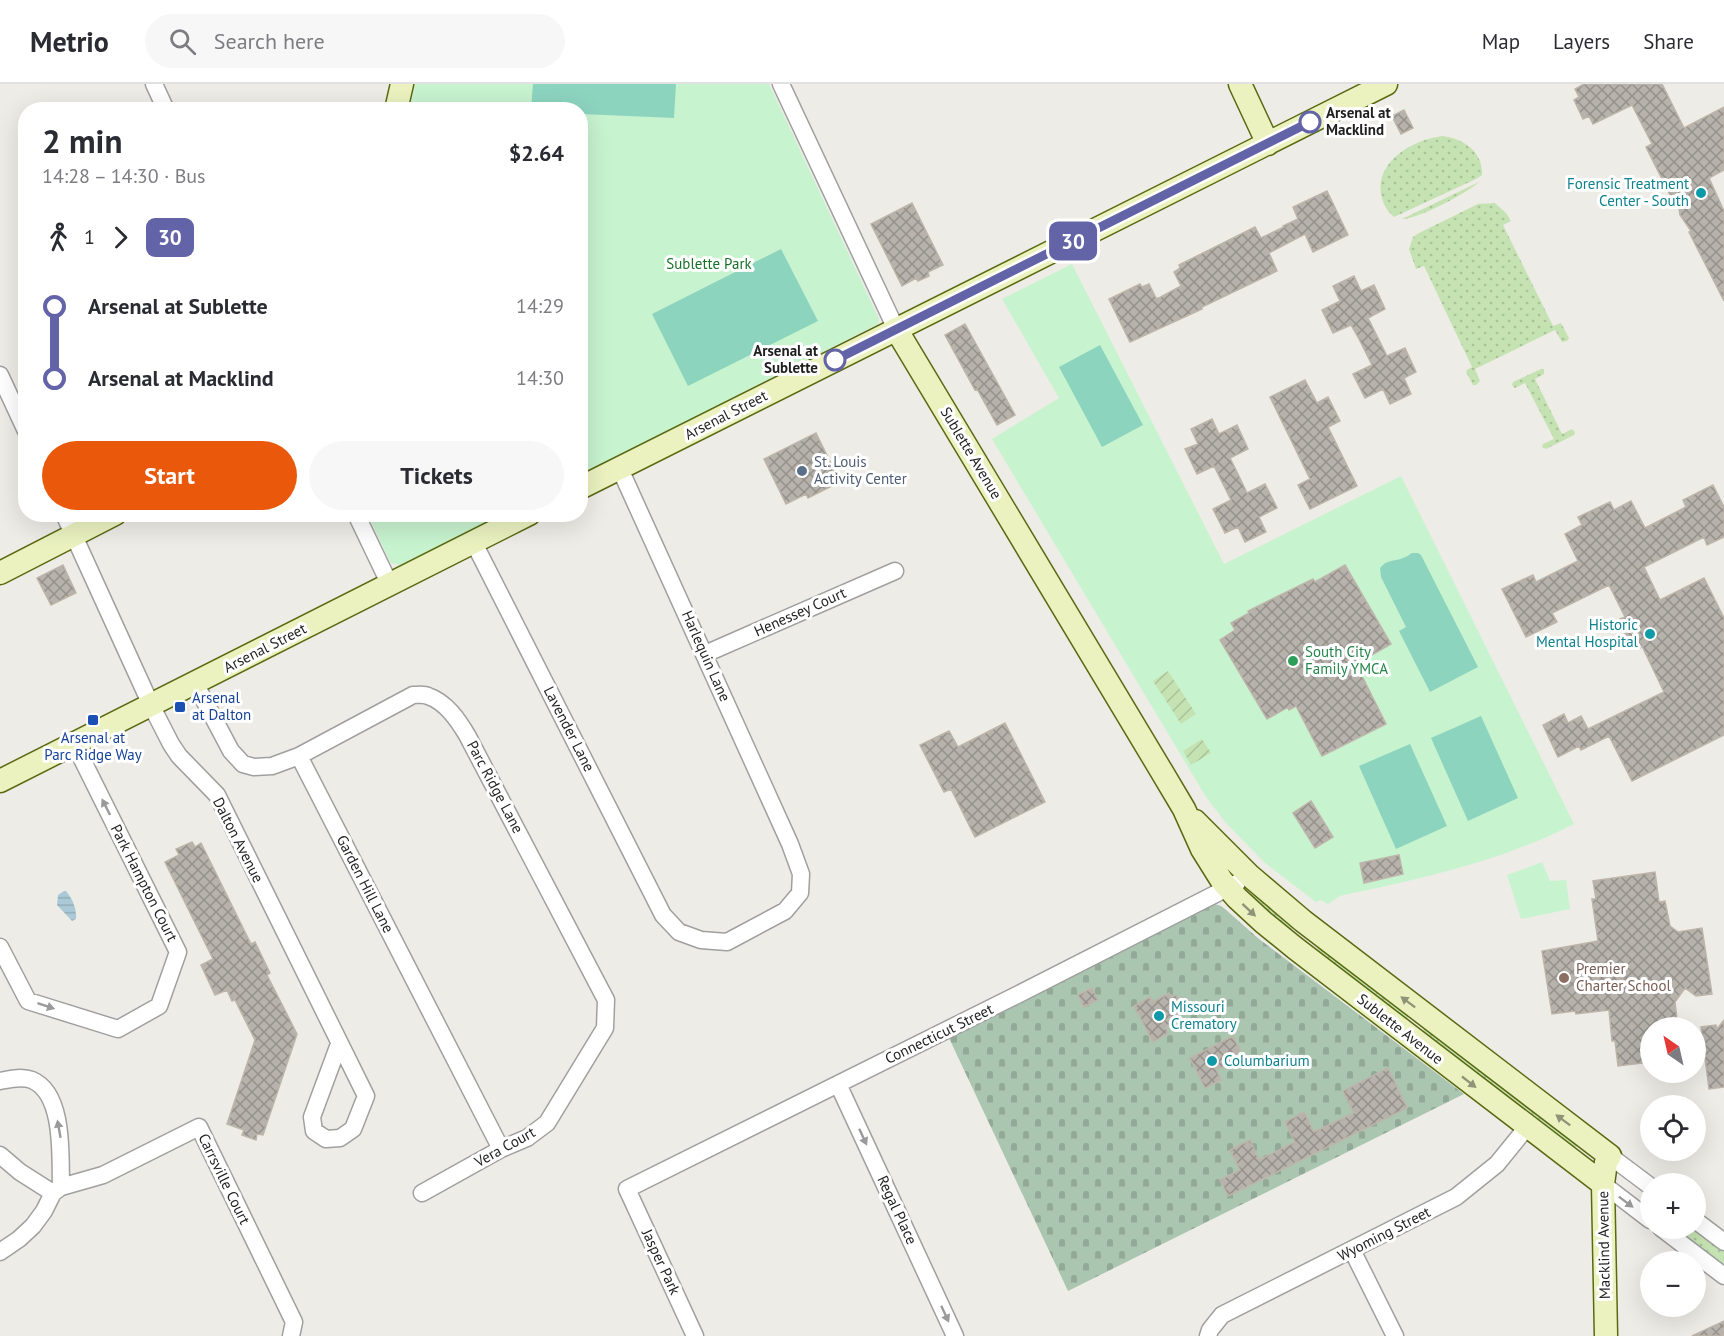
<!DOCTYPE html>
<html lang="en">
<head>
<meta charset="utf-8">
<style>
	:root { --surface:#fff; --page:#f7f7f7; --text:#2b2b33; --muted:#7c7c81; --line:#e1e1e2; --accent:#ea580c }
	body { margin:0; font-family:"PT Sans",sans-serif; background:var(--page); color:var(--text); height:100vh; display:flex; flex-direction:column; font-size:22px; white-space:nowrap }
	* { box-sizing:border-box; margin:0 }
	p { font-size:20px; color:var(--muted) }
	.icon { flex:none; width:33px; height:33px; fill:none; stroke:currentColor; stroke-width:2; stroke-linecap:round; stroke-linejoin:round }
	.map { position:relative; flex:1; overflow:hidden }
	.side { position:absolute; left:18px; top:18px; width:570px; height:420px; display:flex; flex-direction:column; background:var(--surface); border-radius:24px; box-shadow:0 6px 24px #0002 }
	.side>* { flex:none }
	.badge { padding:0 12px; border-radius:9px; font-size:21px; line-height:39px }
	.needle { width:39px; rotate:326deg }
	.buttons { position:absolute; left:1640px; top:933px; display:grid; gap:12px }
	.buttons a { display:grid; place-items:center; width:66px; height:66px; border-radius:50%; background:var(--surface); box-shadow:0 6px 24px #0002; font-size:30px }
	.map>.badge { position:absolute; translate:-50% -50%; box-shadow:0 0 0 3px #fff }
	.legs { display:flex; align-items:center; gap:9px; height:66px; padding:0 24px; font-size:20px }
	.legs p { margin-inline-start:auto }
	.overview { display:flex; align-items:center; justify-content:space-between; height:102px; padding:0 24px }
	h1 { font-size:33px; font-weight:700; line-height:45px }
	.action { display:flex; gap:12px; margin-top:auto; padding:12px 24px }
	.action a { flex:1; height:69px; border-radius:36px; background:var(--accent); color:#fff; font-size:24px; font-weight:700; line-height:69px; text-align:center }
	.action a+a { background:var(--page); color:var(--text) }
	ul { padding:0 24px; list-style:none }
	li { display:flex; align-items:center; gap:21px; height:72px; font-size:22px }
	li i { display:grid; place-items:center; width:9px; height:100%; margin:0 8px; background:currentColor }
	li i::after { content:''; width:15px; height:15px; margin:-8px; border:4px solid; border-radius:50%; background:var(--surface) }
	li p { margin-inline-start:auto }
	li:first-child i { background:linear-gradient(#0000 50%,currentColor 0) }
	li:last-child i { background:linear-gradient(currentColor 50%,#0000 0) }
	header { display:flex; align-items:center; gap:36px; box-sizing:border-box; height:84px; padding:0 30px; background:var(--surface); border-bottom:2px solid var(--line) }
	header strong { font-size:28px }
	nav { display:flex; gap:33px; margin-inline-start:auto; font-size:21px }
	.search { width:420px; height:54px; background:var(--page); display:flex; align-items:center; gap:15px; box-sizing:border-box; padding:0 21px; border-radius:33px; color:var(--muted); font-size:22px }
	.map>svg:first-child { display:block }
	.grass { fill:url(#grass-dots) }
	.cemetery { fill:url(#cemetery-stones) }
	.park { fill:#c8f3cf }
	.garden { fill:url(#garden-furrows) }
	.pitch { fill:#8dd4bf }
	.water { fill:url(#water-rules) }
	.building { fill:url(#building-cross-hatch); stroke:#beb5aa; stroke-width:1.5 }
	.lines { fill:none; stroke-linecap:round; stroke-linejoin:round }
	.street-casing { stroke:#a0a0a0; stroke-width:19 }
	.secondary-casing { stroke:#596a11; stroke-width:25 }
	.street { stroke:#fff; stroke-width:16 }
	.secondary { stroke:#ebf2c0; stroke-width:22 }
	.oneway { fill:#9a9a9a }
	.oneway2 { fill:#8f9378 }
	.line-1-casing { stroke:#fff; stroke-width:14 }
	.line-1 { stroke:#6364a8; stroke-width:9 }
	.stop-1-dot { fill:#fff; stroke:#6364a8; stroke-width:3 }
	.culture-dot { fill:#0f9aa8; stroke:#fff; stroke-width:2 }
	.service-dot { fill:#5c6f8a; stroke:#fff; stroke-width:2 }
	.leisure-dot { fill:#2e9e5b; stroke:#fff; stroke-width:2 }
	.transit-dot { fill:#1a4fb4; stroke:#fff; stroke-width:2 }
	.education-dot { fill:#8d6e63; stroke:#fff; stroke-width:2 }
	.labels { text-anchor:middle; stroke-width:6; stroke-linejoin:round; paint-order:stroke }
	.stop-label { font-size:15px; font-weight:bold; fill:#1f1f1f; stroke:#fff; text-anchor:start }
	.culture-label { font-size:15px; fill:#0d838f; stroke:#fff; text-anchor:end }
	.park-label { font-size:15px; fill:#187127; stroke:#fff }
	.street-label { font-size:15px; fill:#1f1f1f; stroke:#fff }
	.service-label { font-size:15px; fill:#4e5e75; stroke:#fff; text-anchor:start }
	.leisure-label { font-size:15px; fill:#27864d; stroke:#fff; text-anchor:start }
	.transit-label { font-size:15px; fill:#164399; stroke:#fff; text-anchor:start }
	.education-label { font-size:15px; fill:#785e54; stroke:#fff; text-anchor:start }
</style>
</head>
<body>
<header>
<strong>Metrio</strong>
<div class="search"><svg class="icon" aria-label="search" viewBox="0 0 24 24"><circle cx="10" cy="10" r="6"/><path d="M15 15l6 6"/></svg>Search here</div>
<nav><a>Map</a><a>Layers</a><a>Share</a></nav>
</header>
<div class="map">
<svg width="1724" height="1252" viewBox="0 0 1724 1252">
	<defs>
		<pattern id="grass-dots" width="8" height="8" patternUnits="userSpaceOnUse" patternTransform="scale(1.5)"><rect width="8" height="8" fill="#c5e3b2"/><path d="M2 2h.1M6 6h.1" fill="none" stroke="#a9c299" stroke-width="1.8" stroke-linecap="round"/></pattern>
		<pattern id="cemetery-stones" width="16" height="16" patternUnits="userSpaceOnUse" patternTransform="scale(1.5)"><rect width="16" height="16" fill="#aac5b0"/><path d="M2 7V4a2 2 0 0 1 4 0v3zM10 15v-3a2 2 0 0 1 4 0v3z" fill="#92a997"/></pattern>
		<pattern id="garden-furrows" width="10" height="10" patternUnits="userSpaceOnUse" patternTransform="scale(1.5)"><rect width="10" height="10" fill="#c5e3b2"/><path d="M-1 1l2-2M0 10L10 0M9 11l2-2" fill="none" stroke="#a9c299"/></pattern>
		<pattern id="water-rules" width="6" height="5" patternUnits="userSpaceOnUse" patternTransform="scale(1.5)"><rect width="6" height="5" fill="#abc9d7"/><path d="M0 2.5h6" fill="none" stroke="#93acb8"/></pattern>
		<pattern id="building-cross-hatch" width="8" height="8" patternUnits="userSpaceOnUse" patternTransform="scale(1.5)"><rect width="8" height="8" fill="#b7b2ac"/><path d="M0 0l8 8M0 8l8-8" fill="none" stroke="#94908b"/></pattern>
	</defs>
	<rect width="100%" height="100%" fill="#eeece6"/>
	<!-- grass -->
	<path class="grass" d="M1443,52C1463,55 1483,67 1482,91L1476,95L1394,133C1388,128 1384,122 1382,114C1372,79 1413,55 1443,52Z
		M1479,98C1469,108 1416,136 1402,135Z
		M1495,119L1506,129L1511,137L1503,141L1553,242L1561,239L1569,254L1567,257L1562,258L1555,246L1475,285L1480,297L1476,301H1473L1466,288L1467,286L1472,283L1424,182L1416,185L1409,165L1413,153L1419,149L1478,120Z
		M1541,285H1544V290L1535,295L1562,350L1572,345L1575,348L1574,351L1546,365L1542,363L1543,360L1554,355L1525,299L1515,304L1512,301L1513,298Z
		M1253,809L1294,844L1288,848L1247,814Z
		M1322,860L1410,933L1406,935L1315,867Z
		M1426,943L1579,1061L1573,1065L1423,950V946Z
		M1695,1144L1724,1166V1181L1676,1145Z"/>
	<!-- cemetery -->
	<path class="cemetery" d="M1215,820L1221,822L1225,825L1259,855L1464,1010L1068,1207L949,954Z"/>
	<!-- park -->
	<path class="park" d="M415,0H769L879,235L878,240L581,390L580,26H409Z
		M1072,180L1224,480L1401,392L1574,740C1500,778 1420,795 1340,812L1328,820L1321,816L1316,818L1265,779L1226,739L1206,713L992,355L1059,314L1002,215Z
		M368,431H501L400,481L391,479L389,476Z
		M1542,778L1550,797L1566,796L1570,825L1521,835L1507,791Z"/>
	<!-- garden -->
	<path class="garden" d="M1168,587L1196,630L1181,640L1153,597Z
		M1202,655L1211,669L1191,681L1183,667Z"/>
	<!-- pitch -->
	<path class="pitch" d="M533,0H676L674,34L581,30L580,26L531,25Z
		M781,165L818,237L688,302L652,230Z
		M1100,261L1143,341L1102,363L1059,283Z
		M1412,469H1418L1421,471L1478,583L1430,608L1399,547L1406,543L1381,493L1380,484C1387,475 1393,478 1403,474C1406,473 1409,471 1412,469Z
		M1481,632L1518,714L1468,737L1431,654Z
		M1410,660L1447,742L1396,765L1359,682Z"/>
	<!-- water -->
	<path class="water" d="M64,807H66C72,814 77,825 76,835L72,837L57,821L58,811Z"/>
	<!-- building -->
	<path class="building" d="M1584,0H1662L1684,44L1724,23V86L1709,94L1724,127V217L1689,148L1691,147L1680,131L1677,110L1671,113L1646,63L1652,60L1632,21L1593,40L1589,32L1583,35L1574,16L1579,13L1575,5Z
		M1404,26L1413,44L1401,50L1392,32Z
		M1327,107L1348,151L1313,168L1305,150L1269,169L1277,187L1202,223V225L1130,258L1109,215L1140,200L1142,203L1149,200L1156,214H1159L1181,202L1174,188L1180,184L1179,181L1255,143L1261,154L1284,143L1283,142L1298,135L1293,123Z
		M912,119L943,181L928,188L929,192L918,197L916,194L902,202L871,140Z
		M1354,192L1361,207L1374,201L1385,225L1368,234L1387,272L1405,264L1416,288L1404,294L1411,310L1390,320L1383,305L1365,314L1353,290L1372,281L1359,255L1351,241L1333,249L1322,226L1340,217L1333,202Z
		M965,240L1015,331L997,341L977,305L975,306L945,251Z
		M1305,296L1317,319L1328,313L1340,337L1328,343L1357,402L1310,425L1298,401L1310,395L1270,313Z
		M1212,335L1219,350L1237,341L1248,365L1230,374L1238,390L1247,409L1265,400L1277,424L1259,433L1266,448L1245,458L1238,443L1225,449L1213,425L1231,416L1214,382L1197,390L1185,365L1198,360L1191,345Z
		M816,349L840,398L808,414L806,410L786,420L764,375Z
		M1713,401L1724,423V453L1707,461L1704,453L1644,483L1660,516L1704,494L1724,534V651L1632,697L1609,652L1581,666L1579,662L1558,673L1543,641L1564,630L1568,639L1581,632L1588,645L1664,608L1642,562L1640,564L1639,562L1632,565L1618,536L1625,533L1609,501L1552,529L1557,538L1526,553L1502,505L1533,491L1536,498L1578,477L1565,450L1582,441L1578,433L1610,418L1614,426L1631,417L1645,444L1686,423L1683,416Z
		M63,481L76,509L51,521L37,494Z
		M1345,481L1391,560L1356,580L1386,640L1322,672L1296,622L1289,626L1288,623L1267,635L1220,556L1235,546L1231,539L1249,529L1248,527L1313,495L1315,498Z
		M1005,639L1045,718L975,753L951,705L944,708L920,661L949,647L958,663Z
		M1311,717L1333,753L1315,764L1293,729Z
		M192,758L195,763L201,759L251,860L255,858L270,889L267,891L297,950L263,1051L257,1050L256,1056L242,1051L244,1046L227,1040L255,956L235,916L232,917L227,906L215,911L201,881L213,875L165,778L179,771L176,765Z
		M1399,771L1403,790L1364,799L1360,779Z
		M1655,788L1659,818L1665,817L1670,842L1678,848L1702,844L1712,910L1696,912L1685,904L1675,918L1678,944H1650V978L1618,982L1615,957H1612L1609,926L1576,930L1575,927L1552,930L1542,867L1598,857L1592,815H1596L1593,797Z
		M1092,904L1098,916L1084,923L1078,911Z
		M1169,909L1171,913L1176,911L1185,928L1179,931L1181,934L1165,943L1168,949L1153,958L1134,922L1150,913L1153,918Z
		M1724,936V1003L1709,1005L1701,943L1716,941L1717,945Z
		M1233,952L1240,967L1234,971L1233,976L1229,981L1216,985L1221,996L1205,1004L1190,974Z
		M1388,984L1407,1024L1228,1112L1220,1096L1240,1086L1230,1066L1250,1056L1259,1076L1295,1058L1285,1038L1304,1028L1314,1048L1354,1029L1343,1007Z
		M1724,1237V1252H1692Z"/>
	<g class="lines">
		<!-- street casing -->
		<g class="street-casing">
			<path id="street" d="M154,0L166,26
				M781,0L896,245
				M0,291L26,347
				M64,430L151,621L171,660L179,672L217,711L366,1012L353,1045L340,1054L326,1055L314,1047L312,1033L339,960
				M356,430L390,501
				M474,459L663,831L679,848L701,856L727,858L785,827L800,809L801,790L790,760L620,385
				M705,570L895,487
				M195,599L231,667L243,680L254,683L272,682L299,672L413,611C418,611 424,610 428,612C446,618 458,636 467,651L606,916L605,944L547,1039L527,1054L501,1065L422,1109
				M299,672L501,1065
				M0,863L28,917L118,945L159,922L178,868L74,659
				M0,997C10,995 22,992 32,996C65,1010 60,1074 61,1103
				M838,1000L955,1252
				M0,1071L20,1088L53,1109
				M1610,1072L1650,1102
				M1603,1100L1650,1136
				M1695,1136L1724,1158
				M1661,1144L1724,1192
				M1352,1166L1395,1252
				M0,1168L19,1155L33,1142L44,1127L53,1109L61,1103L103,1091L199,1043L294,1238L291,1252
				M695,1252L627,1105L1019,910L1237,799
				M1208,1252L1210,1246L1222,1231L1456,1113L1497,1080L1527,1043"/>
		</g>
		<!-- secondary casing -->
		<g class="secondary-casing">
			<path id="secondary" d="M1240,0L1268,60
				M396,26L402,0
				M896,245L1162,688L1184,725L1202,765L1222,797L1237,814L1263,838L1295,864L1603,1100
				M580,404L1386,0
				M0,489L115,430
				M0,697L529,430
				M1195,737L1250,792L1303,837L1610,1072L1606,1078L1603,1100L1606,1252"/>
		</g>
		<!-- street -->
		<use href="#street" class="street"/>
		<!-- secondary -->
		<use href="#secondary" class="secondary"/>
	</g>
	<!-- one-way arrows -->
	<defs><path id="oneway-solid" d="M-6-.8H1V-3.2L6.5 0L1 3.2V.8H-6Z" transform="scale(1.5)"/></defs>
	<g class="oneway">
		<use href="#oneway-solid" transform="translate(106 723) rotate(-117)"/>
		<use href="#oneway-solid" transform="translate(46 922) rotate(18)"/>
		<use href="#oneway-solid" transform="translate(59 1045) rotate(-100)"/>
		<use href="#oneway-solid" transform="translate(863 1053) rotate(65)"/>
		<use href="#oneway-solid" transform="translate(1626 1118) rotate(37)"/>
		<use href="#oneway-solid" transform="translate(945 1230) rotate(65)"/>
	</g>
	<g class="oneway2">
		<use href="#oneway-solid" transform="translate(1249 826) rotate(43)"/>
		<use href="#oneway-solid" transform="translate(1408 918) rotate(-143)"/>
		<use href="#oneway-solid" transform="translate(1469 998) rotate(38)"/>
		<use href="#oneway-solid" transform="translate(1563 1036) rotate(-143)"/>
	</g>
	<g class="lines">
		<!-- line-1 casing -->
		<g class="line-1-casing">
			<path id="line-1" d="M835,276L1310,38"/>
		</g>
		<!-- line-1 -->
		<use href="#line-1" class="line-1"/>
	</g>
	<!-- markers -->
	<g class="stop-1-dot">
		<circle cx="1310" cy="38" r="10"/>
		<circle cx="835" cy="276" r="10"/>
	</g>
	<g class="culture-dot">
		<circle cx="1701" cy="109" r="6"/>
		<circle cx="1650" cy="550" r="6"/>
		<circle cx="1159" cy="932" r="6"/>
		<circle cx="1212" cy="977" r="6"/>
	</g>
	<circle class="service-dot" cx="802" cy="387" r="6"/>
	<circle class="leisure-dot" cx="1293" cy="577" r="6"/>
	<g class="transit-dot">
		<rect x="174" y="617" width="12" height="12" rx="3"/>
		<rect x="87" y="630" width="12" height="12" rx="3"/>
	</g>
	<circle class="education-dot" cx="1564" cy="894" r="6"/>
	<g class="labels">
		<!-- stop labels -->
		<g class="stop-label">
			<text x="1326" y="34">Arsenal at<tspan x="1326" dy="17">Macklind</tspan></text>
			<text x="818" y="272" text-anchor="end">Arsenal at<tspan x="818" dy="17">Sublette</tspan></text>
		</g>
		<!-- culture labels -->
		<g class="culture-label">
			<text x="1689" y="105">Forensic Treatment<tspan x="1689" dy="17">Center - South</tspan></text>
			<text x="1638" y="546">Historic<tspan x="1638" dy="17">Mental Hospital</tspan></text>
			<text x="1171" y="928" text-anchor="start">Missouri<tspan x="1171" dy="17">Crematory</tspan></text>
			<text x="1224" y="982" text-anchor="start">Columbarium</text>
		</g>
		<!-- park labels -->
		<g class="park-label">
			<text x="709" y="185">Sublette Park</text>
		</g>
		<!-- street labels -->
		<g class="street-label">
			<text transform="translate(726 331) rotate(-27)" y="5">Arsenal Street</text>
			<text transform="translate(971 369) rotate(59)" y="5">Sublette Avenue</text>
			<text transform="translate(800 528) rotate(-24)" y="5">Henessey Court</text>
			<text transform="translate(265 564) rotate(-27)" y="5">Arsenal Street</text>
			<text transform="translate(706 572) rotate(66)" y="5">Harlequin Lane</text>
			<text transform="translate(569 645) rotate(63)" y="5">Lavender Lane</text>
			<text transform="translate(495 703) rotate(62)" y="5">Parc Ridge Lane</text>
			<text transform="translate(238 756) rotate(63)" y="5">Dalton Avenue</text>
			<text transform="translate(144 799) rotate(63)" y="5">Park Hampton Court</text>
			<text transform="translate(365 800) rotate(63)" y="5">Garden Hill Lane</text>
			<text transform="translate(1400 945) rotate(38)" y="5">Sublette Avenue</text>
			<text transform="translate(939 950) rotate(-26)" y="5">Connecticut Street</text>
			<text transform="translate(505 1063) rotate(-29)" y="5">Vera Court</text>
			<text transform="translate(224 1095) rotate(64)" y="5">Carrsville Court</text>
			<text transform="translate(897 1126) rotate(65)" y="5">Regal Place</text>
			<text transform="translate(1384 1150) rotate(-27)" y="5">Wyoming Street</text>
			<text transform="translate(1604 1161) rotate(-91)" y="5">Macklind Avenue</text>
			<text transform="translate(661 1178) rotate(65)" y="5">Jasper Park</text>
		</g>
		<!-- service labels -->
		<g class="service-label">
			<text x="814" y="383">St. Louis<tspan x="814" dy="17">Activity Center</tspan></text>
		</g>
		<!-- leisure labels -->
		<g class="leisure-label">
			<text x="1305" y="573">South City<tspan x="1305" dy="17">Family YMCA</tspan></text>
		</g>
		<!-- transit labels -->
		<g class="transit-label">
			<text x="192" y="619">Arsenal<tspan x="192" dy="17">at Dalton</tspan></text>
			<text x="93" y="659" text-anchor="middle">Arsenal at<tspan x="93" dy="17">Parc Ridge Way</tspan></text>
		</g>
		<!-- education labels -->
		<g class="education-label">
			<text x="1576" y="890">Premier<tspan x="1576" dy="17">Charter School</tspan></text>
		</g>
	</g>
</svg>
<div class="buttons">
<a><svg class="needle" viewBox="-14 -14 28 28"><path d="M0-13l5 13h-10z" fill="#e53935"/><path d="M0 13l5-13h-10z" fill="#7c7c81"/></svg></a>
<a><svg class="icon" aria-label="locate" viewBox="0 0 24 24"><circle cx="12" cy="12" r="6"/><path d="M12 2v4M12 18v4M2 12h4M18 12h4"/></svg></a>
<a>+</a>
<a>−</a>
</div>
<b class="badge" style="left:1073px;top:157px;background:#6364a8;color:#fff">30</b>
<section class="side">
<div class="overview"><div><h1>2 min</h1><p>14:28 – 14:30 · Bus</p></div><b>$2.64</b></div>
<div class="legs"><svg class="icon" aria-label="walk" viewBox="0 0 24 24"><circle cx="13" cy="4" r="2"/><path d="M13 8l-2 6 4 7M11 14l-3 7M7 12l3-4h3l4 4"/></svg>1<svg class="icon" aria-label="forward" viewBox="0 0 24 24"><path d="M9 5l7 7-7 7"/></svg><b class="badge" style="background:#6364a8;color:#fff">30</b></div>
<ul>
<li><i style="color:#6364a8"></i><b>Arsenal at Sublette</b><p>14:29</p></li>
<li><i style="color:#6364a8"></i><b>Arsenal at Macklind</b><p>14:30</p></li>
</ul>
<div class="action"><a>Start</a><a>Tickets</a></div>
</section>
</div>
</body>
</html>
